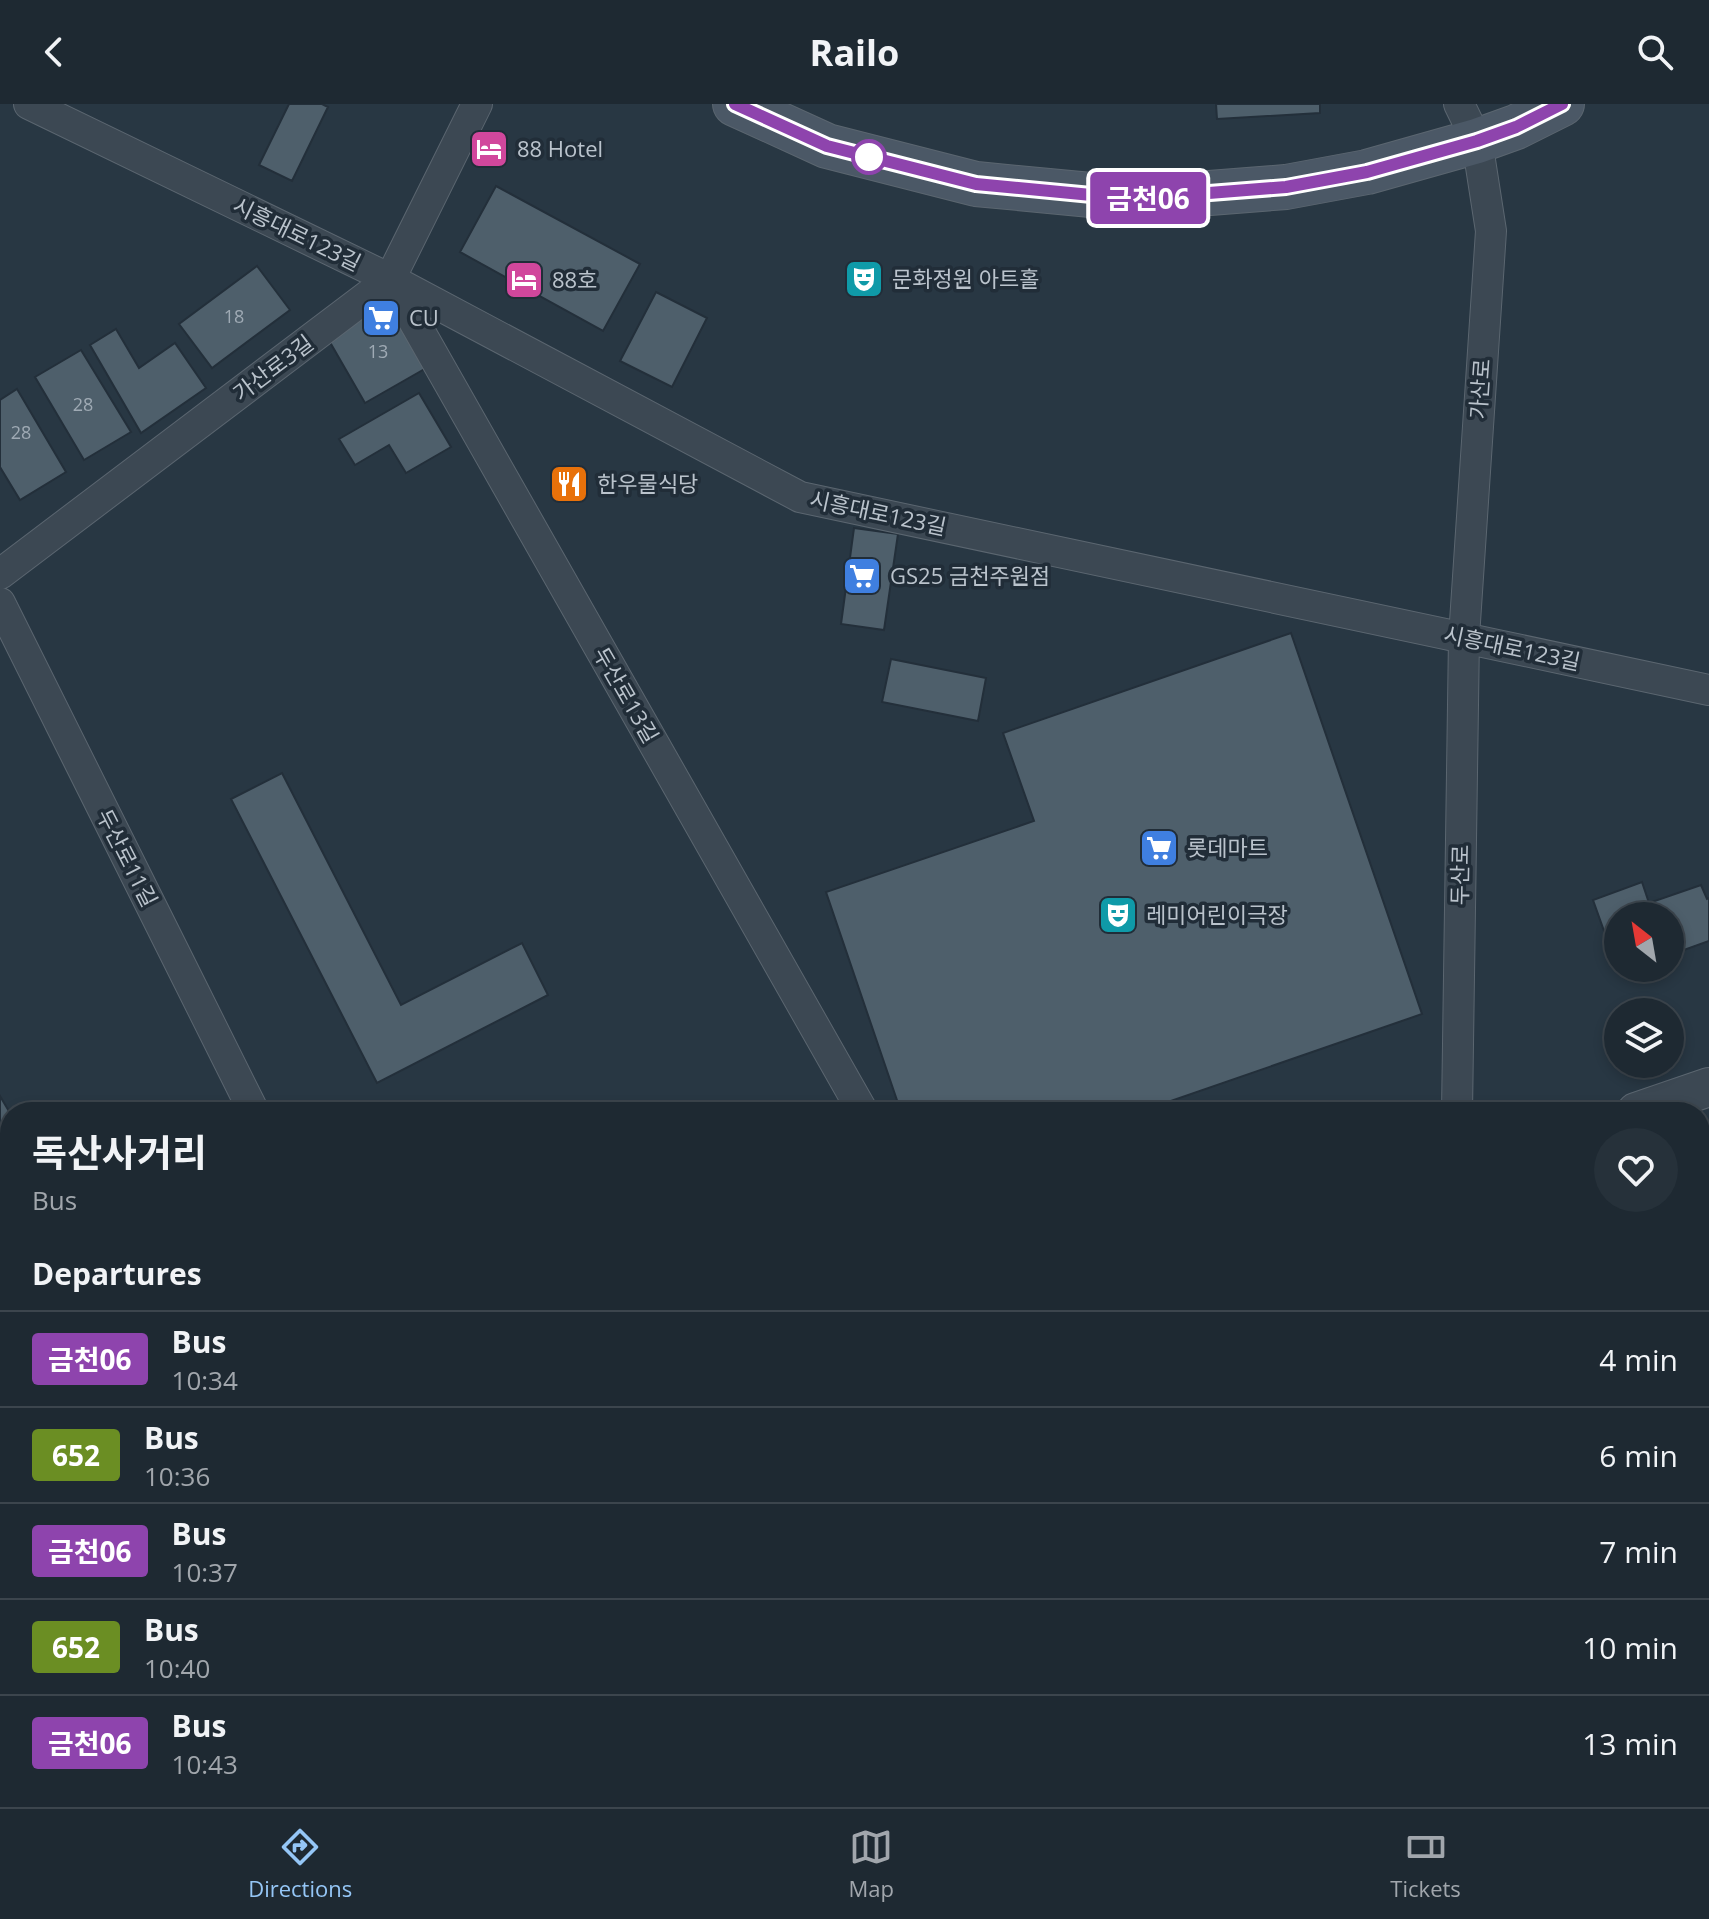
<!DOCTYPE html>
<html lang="en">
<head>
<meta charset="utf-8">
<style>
	:root { --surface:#1e2932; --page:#26313a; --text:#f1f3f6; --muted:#a1a6ac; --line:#3c454d; --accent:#95c6f6 }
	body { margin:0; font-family:"Open Sans","Noto Sans KR",sans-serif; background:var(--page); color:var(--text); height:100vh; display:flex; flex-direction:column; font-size:30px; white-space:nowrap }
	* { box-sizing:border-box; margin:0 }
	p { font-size:26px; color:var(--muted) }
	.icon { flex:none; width:44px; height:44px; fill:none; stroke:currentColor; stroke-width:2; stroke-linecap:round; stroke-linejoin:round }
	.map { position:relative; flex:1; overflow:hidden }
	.side { position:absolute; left:0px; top:998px; width:1710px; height:706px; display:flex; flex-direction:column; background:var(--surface); border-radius:32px 32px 0 0; box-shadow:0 4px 12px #0003,0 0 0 2px var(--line) }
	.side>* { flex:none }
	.badge { padding:0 16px; border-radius:6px; font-size:28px; line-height:52px }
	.needle { width:52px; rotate:329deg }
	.buttons { position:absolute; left:1604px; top:798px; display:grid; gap:16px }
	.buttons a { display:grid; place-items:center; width:80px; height:80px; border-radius:50%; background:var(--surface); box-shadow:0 4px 12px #0003,0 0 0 2px var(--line); font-size:40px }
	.map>.badge { position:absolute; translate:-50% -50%; box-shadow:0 0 0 4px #fff }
	h2 { padding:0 32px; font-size:30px; line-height:72px }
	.round { display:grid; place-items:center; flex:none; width:84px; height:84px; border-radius:42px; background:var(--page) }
	.headline { display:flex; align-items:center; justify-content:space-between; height:136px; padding:0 32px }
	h1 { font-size:38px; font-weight:700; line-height:60px }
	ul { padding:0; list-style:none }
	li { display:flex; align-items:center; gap:24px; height:96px; padding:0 32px; border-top:2px solid var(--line) }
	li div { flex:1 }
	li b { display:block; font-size:30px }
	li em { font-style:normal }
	li .badge { min-width:88px; font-weight:700; text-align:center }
	header { display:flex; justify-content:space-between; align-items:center; height:104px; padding:0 32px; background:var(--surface); font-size:36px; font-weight:700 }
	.menu { display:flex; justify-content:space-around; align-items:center; height:112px; border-top:2px solid var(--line); background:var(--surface); font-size:22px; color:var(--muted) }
	.menu a { display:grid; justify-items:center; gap:4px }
	.menu .selected { color:var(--accent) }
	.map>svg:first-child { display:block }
	.building { fill:#4e5f6b; stroke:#232f3a; stroke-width:2 }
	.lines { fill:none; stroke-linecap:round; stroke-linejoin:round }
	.minor-casing { stroke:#5b6670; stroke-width:32 }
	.tertiary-casing { stroke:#5b6670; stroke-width:40 }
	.secondary-casing { stroke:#5b6670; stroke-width:46 }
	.minor { stroke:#3c4853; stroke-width:30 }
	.tertiary { stroke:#3c4853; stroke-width:38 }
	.secondary { stroke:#4b5866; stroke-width:44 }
	.line-casing { stroke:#fff; stroke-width:18 }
	.line { stroke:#8e44ad; stroke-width:12 }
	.stop-dot { fill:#fff; stroke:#8e44ad; stroke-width:4 }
	.labels { text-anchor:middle; stroke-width:7; stroke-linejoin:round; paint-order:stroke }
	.number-label { font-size:18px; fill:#9faab4 }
	.poi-label { font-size:22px; fill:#bac3cc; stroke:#212d38; text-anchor:start }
	.street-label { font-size:22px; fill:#bac3cc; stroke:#212d38 }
</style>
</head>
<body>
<header><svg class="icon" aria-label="back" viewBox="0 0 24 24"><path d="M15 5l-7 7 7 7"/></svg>Railo<svg class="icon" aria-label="search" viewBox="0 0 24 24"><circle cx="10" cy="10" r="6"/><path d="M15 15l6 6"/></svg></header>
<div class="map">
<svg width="1709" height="1703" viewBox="0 0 1709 1703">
	<rect width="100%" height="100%" fill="#283743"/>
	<!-- building -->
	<path class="building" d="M289,0H322L328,3L292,77L259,61Z
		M1216,0H1320V9L1217,15Z
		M496,82L640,160L603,227L460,148Z
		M257,162L290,206L212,264L179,220Z
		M656,188L707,214L672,283L620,257Z
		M374,205H395L428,263L365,299L327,233Z
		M116,225L139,264L175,239L206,284L141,329L90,241Z
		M81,246L131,328L84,356L35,273Z
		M17,285L66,368L20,396L0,363V296Z
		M419,289L451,343L406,369L389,341L355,361L339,335Z
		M854,424L898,430L884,526L841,520Z
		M1291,529L1422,910L1139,1008H901L826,788L1034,717L1003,629Z
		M891,555L986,574L978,617L882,598Z
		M282,669L401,901L522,839L548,891L377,979L231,695Z
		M1642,778L1649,799L1701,781L1707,795L1709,794V837L1670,851V812H1618V864H1633L1619,869L1593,796Z
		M0,992L10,1009V1042L0,1048Z
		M10,1128V1184L0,1189V1134Z
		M1700,1390L1709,1408V1703H1468L1464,1694H1700Z
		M0,1544L10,1562V1578L0,1584Z"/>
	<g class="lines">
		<!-- minor casing -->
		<g class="minor-casing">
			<path id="minor" d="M29,0L390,175L800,393L1709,586
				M390,175L863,1008
				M0,470L390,175L477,0
				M0,499L254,1008
				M1457,1008L1464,533L1491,127L1477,37L1459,0
				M0,1476L10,1495
				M237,1694L242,1703
				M625,1694L631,1703
				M1298,1694L1304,1703
				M1071,1703L1085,1694"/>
		</g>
		<!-- tertiary casing -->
		<g class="tertiary-casing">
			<path id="tertiary" d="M1636,1008L1709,983
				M0,1652L10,1647"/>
		</g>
		<!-- secondary casing -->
		<g class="secondary-casing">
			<path id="secondary" d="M735,0L827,42L976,80L1133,95L1286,83L1367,68L1477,37L1516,23L1562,0"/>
		</g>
		<!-- minor -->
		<use href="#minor" class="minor"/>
		<!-- tertiary -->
		<use href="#tertiary" class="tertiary"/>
		<!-- secondary -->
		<use href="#secondary" class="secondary"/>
	</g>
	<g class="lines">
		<!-- line casing -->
		<g class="line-casing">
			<path id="line" d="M735,0L827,42L976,80L1133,95L1286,83L1367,68L1477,37L1516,23L1562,0"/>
		</g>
		<!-- line -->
		<use href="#line" class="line"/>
	</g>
	<!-- icons -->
	<defs>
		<g id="hotel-square" transform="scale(2)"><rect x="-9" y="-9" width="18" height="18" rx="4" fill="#d1479c" stroke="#212d38"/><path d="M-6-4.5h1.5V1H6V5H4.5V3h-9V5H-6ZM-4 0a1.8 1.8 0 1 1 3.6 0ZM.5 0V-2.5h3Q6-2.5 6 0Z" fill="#fff"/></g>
		<g id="theatre-square" transform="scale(2)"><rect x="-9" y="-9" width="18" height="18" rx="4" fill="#0f9aa8" stroke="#212d38"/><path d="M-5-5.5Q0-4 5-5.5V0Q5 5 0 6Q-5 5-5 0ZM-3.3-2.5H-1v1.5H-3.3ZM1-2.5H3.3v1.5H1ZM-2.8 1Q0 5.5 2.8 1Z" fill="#fff"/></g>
		<g id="supermarket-square" transform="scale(2)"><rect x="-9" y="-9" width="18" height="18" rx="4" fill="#3f7fe0" stroke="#212d38"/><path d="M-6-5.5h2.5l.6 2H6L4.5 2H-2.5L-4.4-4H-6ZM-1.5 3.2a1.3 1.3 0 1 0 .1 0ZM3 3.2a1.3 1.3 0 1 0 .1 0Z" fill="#fff"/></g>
		<g id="restaurant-square" transform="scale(2)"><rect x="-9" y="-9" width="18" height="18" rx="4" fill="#e8710a" stroke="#212d38"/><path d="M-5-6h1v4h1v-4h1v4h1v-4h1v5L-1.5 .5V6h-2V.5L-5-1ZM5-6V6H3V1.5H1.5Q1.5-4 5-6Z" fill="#fff"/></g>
	</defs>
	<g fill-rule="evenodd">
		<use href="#hotel-square" x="489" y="45"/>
		<use href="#theatre-square" x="864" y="175"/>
		<use href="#hotel-square" x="524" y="176"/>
		<use href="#supermarket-square" x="381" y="214"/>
		<use href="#restaurant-square" x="569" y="380"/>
		<use href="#supermarket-square" x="862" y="472"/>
		<use href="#supermarket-square" x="1159" y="744"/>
		<use href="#theatre-square" x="1118" y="811"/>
	</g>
	<!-- markers -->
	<circle class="stop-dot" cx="869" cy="53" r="16"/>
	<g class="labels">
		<!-- number labels -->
		<g class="number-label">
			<text x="234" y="219">18</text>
			<text x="378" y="254">13</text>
			<text x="83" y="307">28</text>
			<text x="21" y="335">28</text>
		</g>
		<!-- poi labels -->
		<g class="poi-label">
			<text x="517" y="53">88 Hotel</text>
			<text x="892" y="183">문화정원 아트홀</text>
			<text x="552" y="184">88호</text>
			<text x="409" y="222">CU</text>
			<text x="597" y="388">한우물식당</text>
			<text x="890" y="480">GS25 금천주원점</text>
			<text x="1187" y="752">롯데마트</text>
			<text x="1146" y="819">레미어린이극장</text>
		</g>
		<!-- street labels -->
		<g class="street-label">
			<text transform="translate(297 130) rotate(26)" y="8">시흥대로123길</text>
			<text transform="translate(273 264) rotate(-37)" y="8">가산로3길</text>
			<text transform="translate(1480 285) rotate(-86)" y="8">가산로</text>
			<text transform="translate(878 409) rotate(12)" y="8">시흥대로123길</text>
			<text transform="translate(1512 544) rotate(12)" y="8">시흥대로123길</text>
			<text transform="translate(626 591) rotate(60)" y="8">두산로13길</text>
			<text transform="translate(127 754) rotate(63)" y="8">두산로11길</text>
			<text transform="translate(1460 771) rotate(-89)" y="8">두산로</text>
		</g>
	</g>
</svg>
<div class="buttons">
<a><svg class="needle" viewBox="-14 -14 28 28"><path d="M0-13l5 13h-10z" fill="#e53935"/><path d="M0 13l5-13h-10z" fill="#a1a6ac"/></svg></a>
<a><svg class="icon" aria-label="layers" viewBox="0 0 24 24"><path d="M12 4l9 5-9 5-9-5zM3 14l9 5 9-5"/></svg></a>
</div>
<b class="badge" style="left:1148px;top:94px;background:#8e44ad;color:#fff">금천06</b>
<section class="side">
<div class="headline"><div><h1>독산사거리</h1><p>Bus</p></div><a class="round"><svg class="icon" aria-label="heart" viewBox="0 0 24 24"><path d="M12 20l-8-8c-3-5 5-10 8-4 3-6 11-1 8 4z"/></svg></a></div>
<h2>Departures</h2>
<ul>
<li><span class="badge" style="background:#8e44ad;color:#fff">금천06</span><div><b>Bus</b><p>10:34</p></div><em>4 min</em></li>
<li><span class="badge" style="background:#6b8e23;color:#fff">652</span><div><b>Bus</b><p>10:36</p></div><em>6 min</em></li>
<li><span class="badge" style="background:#8e44ad;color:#fff">금천06</span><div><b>Bus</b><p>10:37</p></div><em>7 min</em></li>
<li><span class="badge" style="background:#6b8e23;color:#fff">652</span><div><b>Bus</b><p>10:40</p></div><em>10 min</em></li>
<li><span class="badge" style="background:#8e44ad;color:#fff">금천06</span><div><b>Bus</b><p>10:43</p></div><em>13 min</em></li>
</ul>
</section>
</div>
<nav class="menu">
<a class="selected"><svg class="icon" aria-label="directions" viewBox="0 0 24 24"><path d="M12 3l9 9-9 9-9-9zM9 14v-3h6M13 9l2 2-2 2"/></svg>Directions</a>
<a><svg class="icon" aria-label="map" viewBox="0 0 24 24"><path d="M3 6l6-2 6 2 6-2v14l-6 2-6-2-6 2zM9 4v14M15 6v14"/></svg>Map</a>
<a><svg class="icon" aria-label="tickets" viewBox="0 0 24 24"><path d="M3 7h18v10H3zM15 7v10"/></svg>Tickets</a>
</nav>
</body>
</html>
